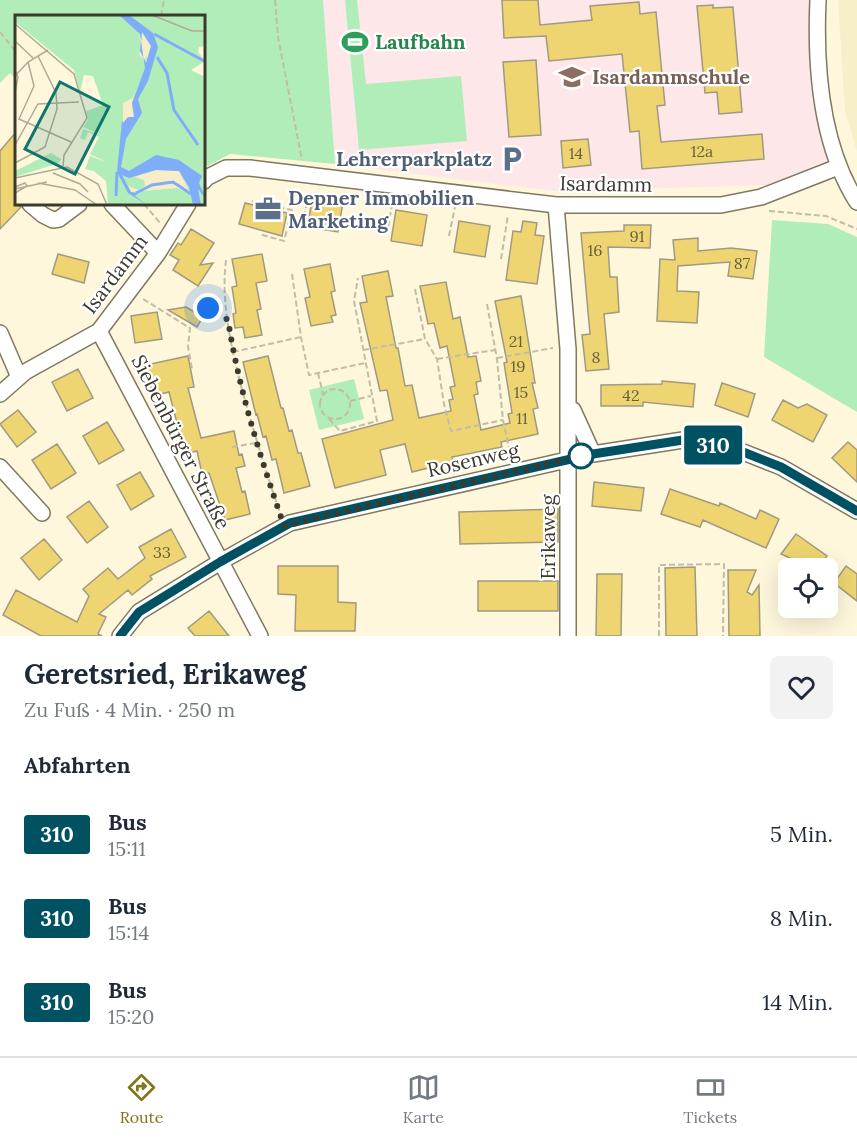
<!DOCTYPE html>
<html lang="de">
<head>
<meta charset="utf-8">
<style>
	:root { --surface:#fff; --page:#f2f2f3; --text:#1f2937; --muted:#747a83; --line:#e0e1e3; --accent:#827619 }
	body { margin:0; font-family:Lora,serif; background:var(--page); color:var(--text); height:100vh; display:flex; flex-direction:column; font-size:22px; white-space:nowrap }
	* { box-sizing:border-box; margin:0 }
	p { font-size:20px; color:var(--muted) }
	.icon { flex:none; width:33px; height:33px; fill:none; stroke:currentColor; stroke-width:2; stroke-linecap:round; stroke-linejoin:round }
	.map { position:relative; height:636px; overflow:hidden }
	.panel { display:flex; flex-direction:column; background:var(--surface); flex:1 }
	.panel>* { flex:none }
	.badge { padding:0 12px; border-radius:4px; font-size:21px; line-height:39px }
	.controls { position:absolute; left:778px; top:558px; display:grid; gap:12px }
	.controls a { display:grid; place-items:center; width:60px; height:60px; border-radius:9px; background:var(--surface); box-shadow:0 6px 24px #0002; font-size:30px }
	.you { position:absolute; width:30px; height:30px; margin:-15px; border:4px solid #fff; border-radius:50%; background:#1a73e8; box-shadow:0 0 0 9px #1a73e833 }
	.map>.badge { position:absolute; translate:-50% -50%; box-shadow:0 0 0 3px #fff }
	h2 { padding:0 24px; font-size:22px; line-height:54px }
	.round { display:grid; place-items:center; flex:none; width:63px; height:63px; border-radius:9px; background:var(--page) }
	.headline { display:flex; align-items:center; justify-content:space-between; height:102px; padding:0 24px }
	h1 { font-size:28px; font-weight:800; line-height:45px }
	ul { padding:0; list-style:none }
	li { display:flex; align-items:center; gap:18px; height:84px; padding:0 24px }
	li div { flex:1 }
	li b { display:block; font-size:22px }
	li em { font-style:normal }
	li .badge { min-width:66px; font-weight:700; text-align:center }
	.dock { display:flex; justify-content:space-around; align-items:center; height:84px; border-top:2px solid var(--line); background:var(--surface); font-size:16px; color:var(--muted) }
	.dock a { display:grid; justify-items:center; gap:3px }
	.dock .active { color:var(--accent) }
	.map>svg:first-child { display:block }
	.built { fill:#f7eeca }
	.education { fill:#fde7e8 }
	.green { fill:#b0edb8 }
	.building { fill:#eed571; stroke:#a09a80; stroke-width:1.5 }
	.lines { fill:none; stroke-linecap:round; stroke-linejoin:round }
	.minor-casing { stroke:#807961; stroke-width:18 }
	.path { stroke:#c2bda7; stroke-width:2; stroke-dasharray:6 3; stroke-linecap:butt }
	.minor { stroke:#fff; stroke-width:15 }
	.line-casing { stroke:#fff; stroke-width:14 }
	.line { stroke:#005262; stroke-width:9 }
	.walk { stroke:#3c392e; stroke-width:6; stroke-dasharray:0 10.8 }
	.stop-dot { fill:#fff; stroke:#005262; stroke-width:3 }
	.labels { text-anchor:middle; stroke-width:4.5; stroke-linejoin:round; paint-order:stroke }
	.number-label { font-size:16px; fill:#68603f }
	.leisure-label { font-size:20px; font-weight:bold; fill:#27864d; stroke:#fff; text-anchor:start }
	.education-label { font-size:20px; font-weight:bold; fill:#785e54; stroke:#fff; text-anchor:start }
	.service-label { font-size:20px; font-weight:bold; fill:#4e5e75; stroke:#fff; text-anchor:end }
	.street-label { font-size:20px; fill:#3c392e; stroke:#fff }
	.inset-river { fill:none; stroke:#80adfa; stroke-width:3 }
	.inset-road { fill:none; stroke:#b0ab96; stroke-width:1.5 }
	.view { fill:#0f766e; fill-opacity:0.15; stroke:#0f766e; stroke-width:3 }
	.inset-edge { fill:none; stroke:#3c392e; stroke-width:3 }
</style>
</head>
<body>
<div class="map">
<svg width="857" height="636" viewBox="0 0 857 636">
	<rect width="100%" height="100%" fill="#fef7dc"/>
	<!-- built -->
	<path class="built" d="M838,0H857V151L845,111Z"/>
	<!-- education -->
	<path class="education" d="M323,0H812L820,120L830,162L770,185L553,191L335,164Z"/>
	<!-- green -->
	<path class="green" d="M0,0H323L335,164L230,154L204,168V16H16V79L10,73L0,83Z
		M345,0H357L366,84L461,76L467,141L359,150Z
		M772,220L828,224L857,237V412L764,357Z
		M354,379L364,419L319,430L309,390Z"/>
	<!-- building -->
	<path class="building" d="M502,0H538L540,25L592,20L590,6L639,2L640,14L656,12L665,105L657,106L661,142L762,134L764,159L642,169L639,131L630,132L622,54L549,61L546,36L504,38Z
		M713,5V8L733,7L742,112L719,114L717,92L705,93L697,6Z
		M536,60L541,135L509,137L503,62Z
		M16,132V204L21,207L0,229V151Z
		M588,139L591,165L563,168L561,141Z
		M313,196L343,202L338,232L307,227Z
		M245,203L287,213L282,236L239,224Z
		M396,210L427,215L422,246L391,241Z
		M459,221L490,226L485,257L454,252Z
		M523,221L537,223L535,235L544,236L537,284L506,280L513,231L521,232Z
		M624,225H651L650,248L608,247L610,277H617L619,312L604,314L609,369L586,371L582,335L590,334L581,233L624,231Z
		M191,229L214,243L200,265L213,263L198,286L173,270L179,260L170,255L178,243L181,245Z
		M698,238V251L731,248L757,251L753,279L728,276L730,262L678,266L677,291L699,292L697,323L657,321L660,259L675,260L673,240Z
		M58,254L89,262L84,283L52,274Z
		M262,254L267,281L256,283L261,309L257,310L262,335L245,338L243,327L235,328L233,314L236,313L232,287L237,286L232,259Z
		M330,264L335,291L331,292L336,315L331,316L333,322L311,326L305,298L310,297L304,269Z
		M388,271L393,296L386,297L396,348H398L405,386L412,385L419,418L451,411L449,400L453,399L450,387L455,386L447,346L440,348L434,323L428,324L420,286L446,282L453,319L460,317L468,357L476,356L481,381L476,382L478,394L474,395L481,430L510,423L508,414L512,413L504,363L507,362L495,301L521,296L535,383H532L538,408L533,409L538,434L501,442L502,447L452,457L453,462L412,472L405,444L380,450L386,475L335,488L322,439L393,420L387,390L380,391L360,303L367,302L362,276Z
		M186,307L203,317L197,327L168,310Z
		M157,312L162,339L135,343L131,316Z
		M188,356L194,387L188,388L201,438L234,431L239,455L242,454L245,466L236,468L242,492L245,491L250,514L225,520L209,473L202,474L197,451L185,454L169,392L153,396L146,365Z
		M268,356L281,408H283L289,431L292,430L298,453H301L310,486L284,493L276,459L272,460L266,436L263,437L257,414L256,415L243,362Z
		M78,369L93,398L67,411L52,382Z
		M662,381L695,384L693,407L643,402V406H601V385L662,384Z
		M722,383L755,394L748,417L715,405Z
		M783,400L798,408L807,404L827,415L813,442L772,420Z
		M18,410L36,432L17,447L0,424Z
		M107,422L124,450L99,464L83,436Z
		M848,442L857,450V482L832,458Z
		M57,444L76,473L51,489L32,460Z
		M140,472L154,496L131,510L117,485Z
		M594,482L644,488L641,511L592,506Z
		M670,489L719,506L720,503L756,519L760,510L779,519L766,548L703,520L700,527L661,514Z
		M89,501L108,527L87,543L67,517Z
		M558,509V542L460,544L459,512Z
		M171,529L186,557L150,576L152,579L132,595L128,590L99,614L106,617L98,634L102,636H41L3,615L16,590L77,622L89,596L83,589L108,568L118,579L145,558L139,547Z
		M796,534L827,556L818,568H812L781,554Z
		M44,539L62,560L39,580L21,558Z
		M278,566H338V602L356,603L355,631H295L296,595L278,594Z
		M846,566L857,574V601L834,583Z
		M695,567L697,636H666L665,568Z
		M728,570H756L747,592L752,595L759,585L760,636H729Z
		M597,574H622L621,636H596Z
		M478,581H558V611H478Z
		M209,611L229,636H195L188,628Z"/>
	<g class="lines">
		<!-- minor casing -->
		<g class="minor-casing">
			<path id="minor" d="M818,0C815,66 821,145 857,202
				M204,181L206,178L226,168H250L556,205H721L761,197L838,167
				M30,204L43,215L53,220L59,219L79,204
				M112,204L158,253
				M556,205L568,349V636
				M99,331L260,636
				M0,333L19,377
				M0,394L25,372L99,331L158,253L188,204
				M573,410L593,454
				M0,467L42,513
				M120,636L139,612L220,562L290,523L593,454L683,440L738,450L781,467L857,511"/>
		</g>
		<!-- path -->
		<path class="path" d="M275,0L278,37L302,160
			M161,16L164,0
			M0,32L16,52
			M252,201L292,210L284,241L259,234
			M144,204L160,223
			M769,211L826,216L857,229
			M304,217L309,191
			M388,227L393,200
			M449,236L455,207
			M501,259L508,215
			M226,260C221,300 230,342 240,382C252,426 265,469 280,513
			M292,274L301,337L309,375L365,363
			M415,289L425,339L437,359L444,404L451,431L503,420
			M143,299L190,328L188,347L192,369
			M487,304L497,359L503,420L511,457
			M208,308L228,320
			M363,350L425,339
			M233,352L301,337
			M497,358L553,348
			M437,359L495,350
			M318,373L323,394
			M320 404a15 15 0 1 1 30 0a15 15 0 1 1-30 0Z
			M350,401L371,396
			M329,419L340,431L377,421L354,301L358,278
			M232,447L256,443
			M659,636V565L724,564L723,636"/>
		<!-- minor -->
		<use href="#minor" class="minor"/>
	</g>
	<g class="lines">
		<!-- line casing -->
		<g class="line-casing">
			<path id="line" d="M120,636L139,612L220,562L290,523L593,454L683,440L738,450L781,467L857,511"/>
		</g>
		<!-- line -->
		<use href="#line" class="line"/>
		<!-- walk -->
		<path class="walk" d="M208,308L228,320C239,391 261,459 284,526L581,456"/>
	</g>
	<!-- icons -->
	<defs>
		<g id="stadium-bare" transform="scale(2.07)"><path d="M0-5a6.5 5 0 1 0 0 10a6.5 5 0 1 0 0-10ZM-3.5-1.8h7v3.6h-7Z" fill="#2e9e5b" stroke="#fff" stroke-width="2.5" paint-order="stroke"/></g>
		<g id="school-bare" transform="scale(2.07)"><path d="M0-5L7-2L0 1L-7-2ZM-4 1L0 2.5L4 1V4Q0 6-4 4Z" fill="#8d6e63" stroke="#fff" stroke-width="2.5" paint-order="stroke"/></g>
		<g id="parking-bare" transform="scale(2.07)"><path d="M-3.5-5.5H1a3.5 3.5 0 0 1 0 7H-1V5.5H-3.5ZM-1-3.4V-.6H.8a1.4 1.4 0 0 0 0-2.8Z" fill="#5c6f8a" stroke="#fff" stroke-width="2.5" paint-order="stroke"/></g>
		<g id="office-bare" transform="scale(2.07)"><path d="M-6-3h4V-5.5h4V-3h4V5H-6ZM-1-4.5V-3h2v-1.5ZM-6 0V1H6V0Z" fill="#5c6f8a" stroke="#fff" stroke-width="2.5" paint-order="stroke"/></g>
	</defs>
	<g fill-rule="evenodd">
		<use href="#stadium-bare" x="355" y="42"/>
		<use href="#school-bare" x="572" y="77"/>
		<use href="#parking-bare" x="512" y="159"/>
		<use href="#office-bare" x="268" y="209"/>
	</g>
	<!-- markers -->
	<circle class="stop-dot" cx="581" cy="456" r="12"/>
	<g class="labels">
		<!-- number labels -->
		<g class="number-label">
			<text x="702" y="157">12a</text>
			<text x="576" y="159">14</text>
			<text x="637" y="242">91</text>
			<text x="595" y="256">16</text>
			<text x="742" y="269">87</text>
			<text x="516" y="347">21</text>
			<text x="596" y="363">8</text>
			<text x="518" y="372">19</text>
			<text x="521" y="398">15</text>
			<text x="631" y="401">42</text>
			<text x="522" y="424">11</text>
			<text x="162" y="558">33</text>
		</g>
		<!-- leisure labels -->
		<g class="leisure-label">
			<text x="375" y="49">Laufbahn</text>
		</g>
		<!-- education labels -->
		<g class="education-label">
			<text x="592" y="84">Isardammschule</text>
		</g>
		<!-- service labels -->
		<g class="service-label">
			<text x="492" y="166">Lehrerparkplatz</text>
			<text x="288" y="205" text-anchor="start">Depner Immobilien<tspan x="288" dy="23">Marketing</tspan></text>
		</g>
		<!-- street labels -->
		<g class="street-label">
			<text transform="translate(606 184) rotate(1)" y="7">Isardamm</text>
			<text transform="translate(115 274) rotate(-53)" y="7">Isardamm</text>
			<text transform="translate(181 442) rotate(63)" y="7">Siebenbürger Straße</text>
			<text transform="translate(473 460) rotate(-13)" y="7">Rosenweg</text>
			<text transform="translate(548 537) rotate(-90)" y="7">Erikaweg</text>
		</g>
	</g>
	<!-- overview -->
	<g transform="translate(15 15)">
		<rect width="190" height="190" fill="#fef7dc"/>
		<path d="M0,0H190V31L184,32L183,37L190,46L176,55L190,62V190H93L91,166L79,156L70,154L75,141L91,147L75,139L84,122L73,117L70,125L65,123L68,114L86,120L68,112L73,104L71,96L88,90L78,61L69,60L65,77L59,55L0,7ZM36,138L46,144L44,148L0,162V156Z" fill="#b0edb8"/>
		<path d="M126,16L136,31V39L131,48L132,41L129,44L124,40L127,30L123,17L128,27ZM127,63L117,88L119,102H113L108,111V88L118,83ZM141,155L164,156L176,180L162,173L116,177L113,171L124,175L130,171L129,165L119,162Z" fill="#f7edc8"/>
		<path d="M104,0H114L138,18L143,32L133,66L123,84L127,98L111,124L106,152L114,156L141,140L164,145L187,161L184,168L191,184L183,174L186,190H178L174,172L164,156L141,155L114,163L107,160L116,177L123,178L120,181L132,190L113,178L102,157L107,105L108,108L113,102H119L117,88L130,53L125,19ZM127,17L136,31L131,48L125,36Z" fill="#80adfa" fill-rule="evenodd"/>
		<path class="inset-river" d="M139,19L191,47M142,42L152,58L159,95L183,130M121,178L137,170L158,167L176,179M101,181L102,157"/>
		<path class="inset-road" d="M137,0L177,16H191M0,9L59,59L72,103L49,140L48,151M0,26L18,43M13,47L19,71L4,104L56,127M0,55L3,62L0,77M0,61L13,47L33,35M0,130L23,89L64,87M0,148L30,132L42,94L41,78L23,41M38,158L65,169L73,177M0,163L52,152L83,169L92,190M23,168L60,175L82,190M0,172L10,168L12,171L0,178M0,174L32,167"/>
		<path class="view" d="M45,67L94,92L60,159L10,134Z"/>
		<rect width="190" height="190" class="inset-edge"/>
	</g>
</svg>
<div class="controls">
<a><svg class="icon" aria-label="locate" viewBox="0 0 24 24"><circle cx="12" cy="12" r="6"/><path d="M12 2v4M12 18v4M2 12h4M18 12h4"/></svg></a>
</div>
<div class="you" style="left:208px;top:308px"></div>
<b class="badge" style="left:713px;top:445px;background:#005262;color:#fff">310</b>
</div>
<section class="panel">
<div class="headline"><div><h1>Geretsried, Erikaweg</h1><p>Zu Fuß · 4 Min. · 250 m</p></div><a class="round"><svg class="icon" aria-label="heart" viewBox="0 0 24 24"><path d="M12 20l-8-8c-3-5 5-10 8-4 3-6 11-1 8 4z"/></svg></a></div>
<h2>Abfahrten</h2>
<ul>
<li><span class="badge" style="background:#005262;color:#fff">310</span><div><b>Bus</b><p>15:11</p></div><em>5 Min.</em></li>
<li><span class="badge" style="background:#005262;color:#fff">310</span><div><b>Bus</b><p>15:14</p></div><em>8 Min.</em></li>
<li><span class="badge" style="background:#005262;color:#fff">310</span><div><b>Bus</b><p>15:20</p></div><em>14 Min.</em></li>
</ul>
</section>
<nav class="dock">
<a class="active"><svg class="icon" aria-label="directions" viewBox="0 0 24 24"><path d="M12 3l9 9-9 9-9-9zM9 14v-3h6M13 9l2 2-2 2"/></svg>Route</a>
<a><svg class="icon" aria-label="map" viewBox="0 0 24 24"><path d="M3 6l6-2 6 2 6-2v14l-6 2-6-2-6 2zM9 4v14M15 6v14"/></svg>Karte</a>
<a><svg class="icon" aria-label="tickets" viewBox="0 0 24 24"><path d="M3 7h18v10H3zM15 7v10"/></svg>Tickets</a>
</nav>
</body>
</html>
